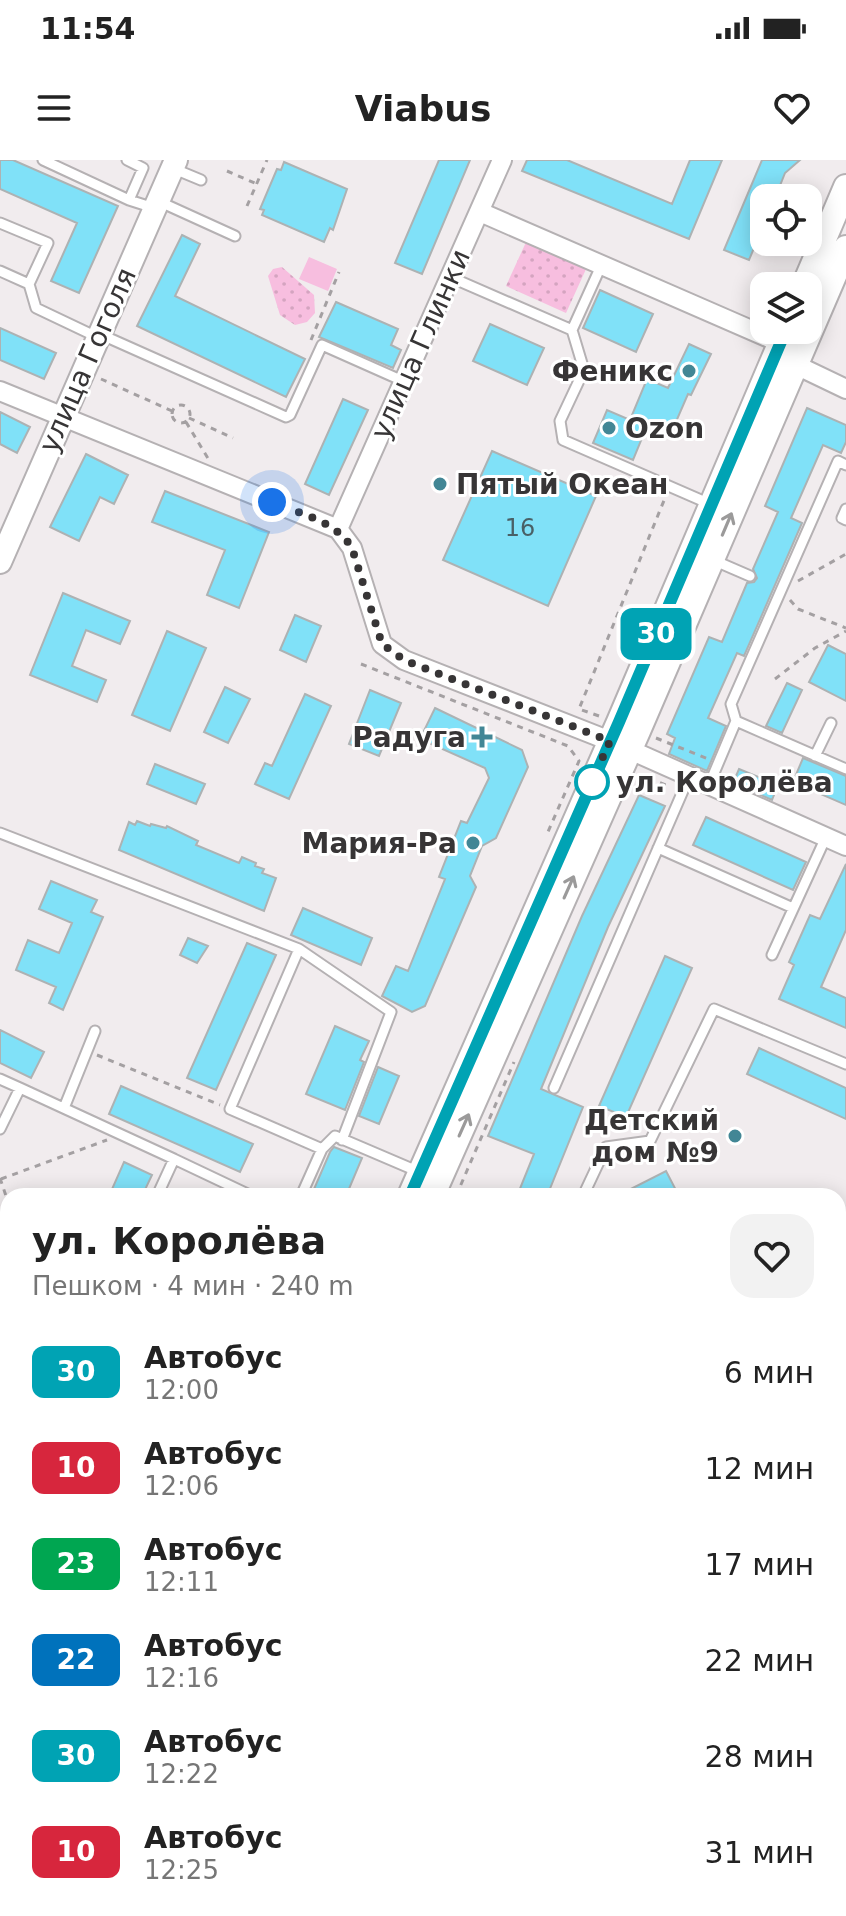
<!DOCTYPE html>
<html lang="ru">
<head>
<meta charset="utf-8">
<style>
	:root { --surface:#fff; --page:#f2f2f2; --text:#222; --muted:#767676 }
	body { margin:0; font-family:"DejaVu Sans",sans-serif; background:var(--page); color:var(--text); height:100vh; display:flex; flex-direction:column; font-size:30px; white-space:nowrap }
	* { box-sizing:border-box; margin:0 }
	p { font-size:26px; color:var(--muted) }
	.icon { flex:none; width:44px; height:44px; fill:none; stroke:currentColor; stroke-width:2; stroke-linecap:round; stroke-linejoin:round }
	.map { position:relative; flex:1; overflow:hidden }
	.panel { position:absolute; left:0px; top:1028px; width:846px; height:728px; display:flex; flex-direction:column; background:var(--surface); border-radius:24px 24px 0 0; box-shadow:0 4px 20px #0003 }
	.panel>* { flex:none }
	.badge { padding:0 16px; border-radius:12px; font-size:28px; line-height:52px }
	.fabs { position:absolute; left:750px; top:24px; display:grid; gap:16px }
	.fabs a { display:grid; place-items:center; width:72px; height:72px; border-radius:16px; background:var(--surface); box-shadow:0 4px 20px #0003; font-size:40px }
	.you { position:absolute; width:40px; height:40px; margin:-20px; border:6px solid #fff; border-radius:50%; background:#1a73e8; box-shadow:0 0 0 12px #1a73e833 }
	.map>.badge { position:absolute; translate:-50% -50%; box-shadow:0 0 0 4px #fff }
	.round { display:grid; place-items:center; flex:none; width:84px; height:84px; border-radius:24px; background:var(--page) }
	.head { display:flex; align-items:center; justify-content:space-between; height:136px; padding:0 32px }
	h1 { font-size:38px; font-weight:600; line-height:60px }
	ul { padding:0; list-style:none }
	li { display:flex; align-items:center; gap:24px; height:96px; padding:0 32px }
	li div { flex:1 }
	li b { display:block; font-size:30px }
	li em { font-style:normal }
	li .badge { min-width:88px; font-weight:700; text-align:center }
	.status { display:flex; justify-content:space-between; align-items:center; height:56px; padding:0 40px; background:var(--surface); direction:ltr }
	.status svg { height:22px; fill:currentColor }
	header { display:flex; justify-content:space-between; align-items:center; height:104px; padding:0 32px; background:var(--surface); font-size:36px; font-weight:600 }
	.map>svg:first-child { display:block }
	.grass { fill:#f7bedf }
	.park { fill:url(#park-dots) }
	.building { fill:#80e1f8; stroke:#adb2b3; stroke-width:2 }
	.lines { fill:none; stroke-linecap:round; stroke-linejoin:round }
	.service-casing { stroke:#b5b1b3; stroke-width:13 }
	.minor-casing { stroke:#b5b1b3; stroke-width:22 }
	.tertiary-casing { stroke:#b5b1b3; stroke-width:26 }
	.secondary-casing { stroke:#b5b1b3; stroke-width:28 }
	.path { stroke:#a4a0a2; stroke-width:3; stroke-dasharray:6 6; stroke-linecap:butt }
	.service { stroke:#fff; stroke-width:9 }
	.minor { stroke:#fff; stroke-width:18 }
	.tertiary { stroke:#fff; stroke-width:22 }
	.secondary { stroke:#fff; stroke-width:24 }
	.oneway { stroke:#9b9a9a }
	.line-casing { stroke:#fff; stroke-width:18 }
	.line { stroke:#00a3b4; stroke-width:12 }
	.walk { stroke:#373536; stroke-width:8; stroke-dasharray:0 14.4 }
	.poi-dot { fill:#428695; stroke:#fff; stroke-width:3 }
	.stop-dot { fill:#fff; stroke:#00a3b4; stroke-width:4 }
	.labels { text-anchor:middle; stroke-width:6; stroke-linejoin:round; paint-order:stroke }
	.number-label { font-size:24px; fill:#496066 }
	.street-label { font-size:28px; fill:#373536; stroke:#fff }
	.poi-label { font-size:28px; font-weight:bold; fill:#373536; stroke:#fff; text-anchor:end }
	.stop-label { font-size:28px; font-weight:bold; fill:#373536; stroke:#fff; text-anchor:start }
</style>
</head>
<body>
<div class="status"><b>11:54</b><svg viewBox="0 0 49 12"><path d="M0 12V9h3v3zM5 12V6h3v6zM10 12V3h3v9zM15 12V0h3v12zM26 1h20v11H26zM47 4h2v5h-2z"/></svg></div>
<header><svg class="icon" aria-label="menu" viewBox="0 0 24 24"><path d="M4 6h16M4 12h16M4 18h16"/></svg>Viabus<svg class="icon" aria-label="heart" viewBox="0 0 24 24"><path d="M12 20l-8-8c-3-5 5-10 8-4 3-6 11-1 8 4z"/></svg></header>
<div class="map">
<svg width="846" height="1756" viewBox="0 0 846 1756">
	<defs>
		<pattern id="park-dots" width="8" height="8" patternUnits="userSpaceOnUse" patternTransform="scale(2)"><rect width="8" height="8" fill="#f7bedf"/><path d="M2 2h.1M6 6h.1" fill="none" stroke="#d4a4c0" stroke-width="1.8" stroke-linecap="round"/></pattern>
	</defs>
	<rect width="100%" height="100%" fill="#f1ecee"/>
	<!-- grass -->
	<path class="grass" d="M309,97L337,109L328,131L299,119Z"/>
	<!-- park -->
	<path class="park" d="M527,80L587,107L566,153L506,126Z
		M282,107L314,135L315,153L307,162L295,165L280,155L268,116L273,109Z"/>
	<!-- building -->
	<path class="building" d="M0,0H13L118,46L79,133L51,121L77,63L0,29Z
		M439,0H470L422,114L395,103Z
		M527,0H567L672,44L690,0H722L689,79L522,11Z
		M762,0H800L785,13L775,38H764V64L749,100L724,90Z
		M284,2L347,29L333,70L330,68L324,82L262,55L264,50L260,49L277,9L281,10Z
		M182,75L200,84L175,136L305,199L286,237L137,166Z
		M600,130L653,154L636,192L583,168Z
		M336,142L398,169L391,185L401,190L393,208L319,177Z
		M490,164L544,188L527,225L473,201Z
		M0,168L56,193L44,219L0,200Z
		M689,184L711,194L691,235L688,234L672,271L649,261L633,300L593,283L607,250L630,260L647,219L668,228Z
		M343,239L368,250L329,335L305,324Z
		M807,248L846,265V282L841,293L823,285L791,358L802,363L744,496L737,493L708,558L726,566L707,611L669,594L675,578L667,574L709,477L722,482L747,423L754,422L757,418L753,409L778,352L765,346Z
		M0,252L30,267L17,293L0,284Z
		M492,291L596,336L548,446L443,400Z
		M86,294L128,315L114,344L100,337L79,381L50,367Z
		M165,331L269,372L239,448L207,435L225,390L152,362Z
		M63,433L130,461L120,484L86,470L72,506L106,520L97,542L30,515Z
		M295,455L321,466L306,502L280,490Z
		M167,471L206,488L170,571L132,555Z
		M828,485L846,494V541L809,522Z
		M787,523L802,530L782,573L766,566Z
		M225,527L250,539L228,583L204,572Z
		M370,530L401,543L379,596L349,584Z
		M305,534L331,546L289,639L255,624L265,603L272,606Z
		M435,548L522,590L528,607L496,678L482,686L470,716L476,727L425,846L412,852L382,836L396,806L408,811L445,719L439,717L461,661L467,663L489,618L485,608L420,579Z
		M803,598L846,616V645L793,622Z
		M155,604L205,624L196,644L147,624Z
		M739,609L778,625L772,640L733,623Z
		M639,635L665,646L608,767L541,929L583,947L547,1036H517L534,994L488,976L582,756Z
		M706,657L806,702L793,730L693,685Z
		M137,661L150,666L151,664L166,668L167,666L198,681L196,685L239,703L242,697L256,703L255,706L264,709L262,713L276,718L264,751L119,690L129,662L135,665Z
		M846,704V770L821,827L846,838V868L779,839L794,805L789,802L810,755L820,759Z
		M51,721L97,740L91,752L103,757L63,850L49,843L56,827L16,810L28,780L59,793L72,763L39,749Z
		M303,748L372,778L361,805L291,775Z
		M188,778L208,786L197,803L180,795Z
		M247,783L276,795L216,930L187,918Z
		M665,796L692,808L626,957L599,946Z
		M335,866L369,881L360,900L364,902L345,950L306,934Z
		M0,870L44,892L31,918L0,903Z
		M759,888L846,928V959L747,914Z
		M378,907L399,916L379,964L359,956Z
		M121,926L253,984L240,1012L109,954Z
		M334,987L362,998L346,1036H311L330,992Z
		M124,1002L152,1015L142,1036H109Z
		M666,1011L679,1036H617Z"/>
	<g class="lines">
		<!-- service casing -->
		<g class="service-casing">
			<path id="service" d="M43,0L129,40L154,48
				M127,0L143,8L129,40
				M172,8L201,20
				M158,41L235,76
				M0,63L48,83L29,124L36,148L97,177
				M601,106L572,170L584,210L560,261L563,280L710,344
				M0,111L29,124
				M450,117L572,170
				M102,175L286,257L290,255L322,185L403,221
				M846,349L842,358L846,360
				M713,400L750,416
				M736,561L846,609
				M815,596L831,563
				M709,625L736,561L731,544L838,301L846,305
				M0,673L299,789L230,949L322,989
				M658,688L793,748
				M299,789L391,852L342,980
				M772,795L826,677
				M0,919L20,928L0,969
				M20,928L174,999L157,1036
				M554,928L689,617
				M64,948L95,871
				M174,999L252,1036
				M301,1036L322,989L335,976L417,1011
				M583,1036L606,987L650,981L714,849L846,904
				M838,1083L846,1087
				M0,1146L8,1150
				M838,1188L846,1191
				M838,1294L846,1297
				M0,1501L8,1505
				M0,1570L8,1573
				M0,1737L8,1719
				M318,1756L321,1748
				M636,1756L639,1748"/>
		</g>
		<!-- minor casing -->
		<g class="minor-casing">
			<path id="minor" d="M480,52L790,187
				M796,205L846,229
				M0,231L338,369L352,388L382,484L404,500L610,581L846,686
				M338,369L502,0
				M0,1228L8,1231
				M838,1503L846,1506"/>
		</g>
		<!-- tertiary casing -->
		<g class="tertiary-casing">
			<path id="tertiary" d="M0,402L176,0
				M838,1465L846,1446
				M709,1756L712,1748"/>
		</g>
		<!-- secondary casing -->
		<g class="secondary-casing">
			<path id="secondary" d="M804,126L846,27
				M410,1036L619,562L786,170
				M432,1036L638,571L846,88
				M93,1756L97,1748
				M118,1756L121,1748"/>
		</g>
		<!-- path -->
		<path class="path" d="M227,11L257,24
			M247,46L267,0
			M311,180L339,112
			M101,219L172,251
			M172 254a9 9 0 1 1 18 0a9 9 0 1 1-18 0Z
			M189,258L233,278
			M186,262L209,300
			M798,421L846,394
			M790,440L798,449L846,468
			M361,504L568,586L579,601L547,674
			M775,519L815,488L846,471
			M599,556L579,549L665,338
			M656,578L708,599
			M638,619L644,616L671,627
			M97,895L220,945
			M0,1018L8,1042
			M1,1019L107,980
			M456,1036L514,902
			M6,1490L8,1474
			M0,1623L8,1617
			M62,1756L66,1748
			M142,1756L146,1748"/>
		<!-- service -->
		<use href="#service" class="service"/>
		<!-- minor -->
		<use href="#minor" class="minor"/>
		<!-- tertiary -->
		<use href="#tertiary" class="tertiary"/>
		<!-- secondary -->
		<use href="#secondary" class="secondary"/>
	</g>
	<!-- one-way arrows -->
	<defs><path id="oneway-shaft" d="M-6 0H5M1.5-3L5.5 0L1.5 3" fill="none" stroke-width="1.6" stroke-linecap="round" stroke-linejoin="round" transform="scale(2)"/></defs>
	<g class="oneway">
		<use href="#oneway-shaft" transform="translate(727 364) rotate(-67)"/>
		<use href="#oneway-shaft" transform="translate(569 727) rotate(-66)"/>
		<use href="#oneway-shaft" transform="translate(464 965) rotate(-66)"/>
	</g>
	<g class="lines">
		<!-- line casing -->
		<g class="line-casing">
			<path id="line" d="M410,1036L619,562L786,170"/>
		</g>
		<!-- line -->
		<use href="#line" class="line"/>
		<!-- walk -->
		<path class="walk" d="M272,342C300,354 336,361 352,388L382,484L404,500L610,581L586,635L592,622"/>
	</g>
	<!-- markers -->
	<g class="poi-dot">
		<circle cx="689" cy="211" r="8"/>
		<circle cx="609" cy="268" r="8"/>
		<circle cx="440" cy="324" r="8"/>
		<path d="M478 565h8v8h8v8h-8v8h-8v-8h-8v-8h8z"/>
		<circle cx="473" cy="683" r="8"/>
		<circle cx="735" cy="976" r="8"/>
	</g>
	<circle class="stop-dot" cx="592" cy="622" r="16"/>
	<g class="labels">
		<!-- number labels -->
		<g class="number-label">
			<text x="520" y="376">16</text>
		</g>
		<!-- street labels -->
		<g class="street-label">
			<text transform="translate(420 184) rotate(-66)" y="10">улица Глинки</text>
			<text transform="translate(87 200) rotate(-66)" y="10">улица Гоголя</text>
		</g>
		<!-- poi labels -->
		<g class="poi-label">
			<text x="673" y="221">Феникс</text>
			<text x="625" y="278" text-anchor="start">Ozon</text>
			<text x="456" y="334" text-anchor="start">Пятый Океан</text>
			<text x="466" y="587">Радуга</text>
			<text x="457" y="693">Мария-Ра</text>
			<text x="719" y="970">Детский<tspan x="719" dy="32">дом №9</tspan></text>
		</g>
		<!-- stop labels -->
		<g class="stop-label">
			<text x="616" y="632">ул. Королёва</text>
		</g>
	</g>
</svg>
<div class="fabs">
<a><svg class="icon" aria-label="locate" viewBox="0 0 24 24"><circle cx="12" cy="12" r="6"/><path d="M12 2v4M12 18v4M2 12h4M18 12h4"/></svg></a>
<a><svg class="icon" aria-label="layers" viewBox="0 0 24 24"><path d="M12 4l9 5-9 5-9-5zM3 14l9 5 9-5"/></svg></a>
</div>
<div class="you" style="left:272px;top:342px"></div>
<b class="badge" style="left:656px;top:474px;background:#00a3b4;color:#fff">30</b>
<section class="panel">
<div class="head"><div><h1>ул. Королёва</h1><p>Пешком · 4 мин · 240 m</p></div><a class="round"><svg class="icon" aria-label="heart" viewBox="0 0 24 24"><path d="M12 20l-8-8c-3-5 5-10 8-4 3-6 11-1 8 4z"/></svg></a></div>
<ul>
<li><span class="badge" style="background:#00a3b4;color:#fff">30</span><div><b>Автобус</b><p>12:00</p></div><em>6 мин</em></li>
<li><span class="badge" style="background:#d7263d;color:#fff">10</span><div><b>Автобус</b><p>12:06</p></div><em>12 мин</em></li>
<li><span class="badge" style="background:#00a651;color:#fff">23</span><div><b>Автобус</b><p>12:11</p></div><em>17 мин</em></li>
<li><span class="badge" style="background:#0072bc;color:#fff">22</span><div><b>Автобус</b><p>12:16</p></div><em>22 мин</em></li>
<li><span class="badge" style="background:#00a3b4;color:#fff">30</span><div><b>Автобус</b><p>12:22</p></div><em>28 мин</em></li>
<li><span class="badge" style="background:#d7263d;color:#fff">10</span><div><b>Автобус</b><p>12:25</p></div><em>31 мин</em></li>
</ul>
</section>
</div>
</body>
</html>
